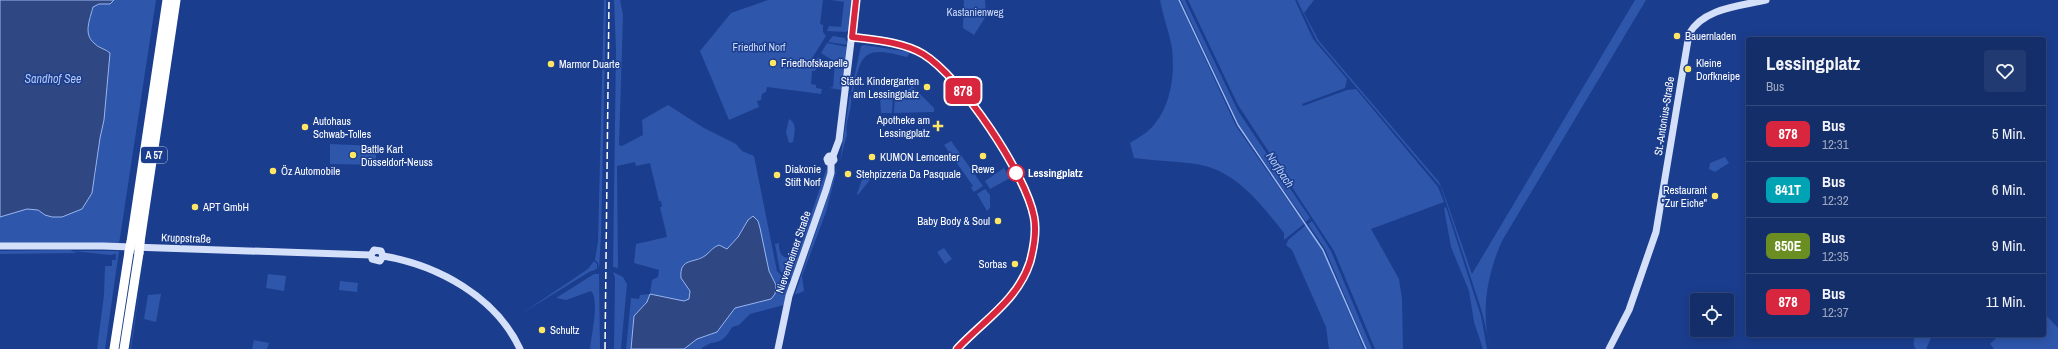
<!DOCTYPE html>
<html lang="de">
<head>
<meta charset="utf-8">
<style>
	:root { --surface:#142e6a; --page:#213a72; --text:#f1f3f6; --muted:#9da8c1; --line:#334a7e }
	body { margin:0; font-family:"Archivo Narrow",sans-serif; background:var(--page); color:var(--text); height:100vh; display:flex; flex-direction:column; font-size:15px; white-space:nowrap }
	* { box-sizing:border-box; margin:0 }
	p { font-size:13px; color:var(--muted) }
	.icon { flex:none; width:22px; height:22px; fill:none; stroke:currentColor; stroke-width:2; stroke-linecap:round; stroke-linejoin:round }
	.map { position:relative; flex:1; overflow:hidden }
	.drawer { position:absolute; left:1746px; top:37px; width:300px; height:300px; display:flex; flex-direction:column; background:var(--surface); border-radius:4px; box-shadow:0 2px 10px #0003,0 0 0 1px var(--line) }
	.drawer>* { flex:none }
	.badge { padding:0 8px; border-radius:6px; font-size:14px; line-height:26px }
	.fabs { position:absolute; left:1690px; top:293px; display:grid; gap:8px }
	.fabs a { display:grid; place-items:center; width:44px; height:44px; border-radius:4px; background:var(--surface); box-shadow:0 2px 10px #0003,0 0 0 1px var(--line); font-size:20px }
	.map>.badge { position:absolute; translate:-50% -50%; box-shadow:0 0 0 2px #fff }
	.round { display:grid; place-items:center; flex:none; width:42px; height:42px; border-radius:4px; background:var(--page) }
	.summary { display:flex; align-items:center; justify-content:space-between; height:68px; padding:0 20px }
	h1 { font-size:19px; font-weight:700; line-height:30px }
	ul { padding:0; list-style:none }
	li { display:flex; align-items:center; gap:12px; height:56px; padding:0 20px; border-top:1px solid var(--line) }
	li div { flex:1 }
	li b { display:block; font-size:15px }
	li em { font-style:normal }
	li .badge { min-width:44px; font-weight:700; text-align:center }
	.map>svg:first-child { display:block }
	.green { fill:#2e56ab }
	.water { fill:#2f4884; stroke:#9ab6f0 }
	.lines { fill:none; stroke-linecap:round; stroke-linejoin:round }
	.stream { stroke:#9ab6f0; stroke-width:1.5 }
	.secondary { stroke:#d4dffa; stroke-width:7 }
	.highway { stroke:#fff; stroke-width:9 }
	.rail { stroke:#fff; stroke-width:1.5; stroke-dasharray:7 3; stroke-linecap:butt }
	.highway-bridge { stroke:#fff; stroke-width:9 }
	.line-casing { stroke:#fff; stroke-width:9 }
	.line { stroke:#d7263d; stroke-width:6 }
	.poi-dot { fill:#ffe764; stroke:#1b3d8d; stroke-width:1.5 }
	.stop-dot { fill:#fff; stroke:#d7263d; stroke-width:2 }
	.labels { text-anchor:middle; stroke-width:3; stroke-linejoin:round; paint-order:stroke }
	.shield { fill:#1b3d8d; stroke:#bbc5dd; stroke-width:1 }
	.shield-label { font-size:10px; font-weight:bold; fill:#fff }
	.park-label { font-size:11px; fill:#cddbfa; stroke:#1b3d8d }
	.poi-label { font-size:11px; fill:#fff; stroke:#1b3d8d; text-anchor:start }
	.street-label { font-size:11px; fill:#fff; stroke:#1b3d8d }
	.stop-label { font-size:11px; font-weight:bold; fill:#fff; stroke:#1b3d8d; text-anchor:start }
	.water-label { font-size:12px; font-style:italic; fill:#b3c8f5; stroke:#1b3d8d }
</style>
</head>
<body>
<div class="map">
<svg width="2058" height="349" viewBox="0 0 2058 349">
	<rect width="100%" height="100%" fill="#1b3d8d"/>
	<!-- green -->
	<path class="green" d="M114,0H156L119,244H0V217C18,213 28,202 45,215L95,178L100,138L104,120L110,53C106,49 99,48 94,43C83,34 90,19 93,7L99,4H110Z
		M604,0H606V7L601,235L599,269L598,263L595,260L598,241Z
		M614,0H620L623,15L619,145L622,146L643,135L642,120L668,105L704,128L736,144L742,151L754,156L777,271L790,284L784,305L750,314L739,325L732,327C720,349 715,337 701,349H684L697,339L717,332L735,308L776,285L769,271L758,222L745,224L738,237L727,249L719,245L714,247L706,256L692,261L684,283L690,291L689,299L684,301L650,294L647,302L634,316L631,349H626L631,298L639,299L640,295L650,294L652,280L658,277L659,270L634,263L636,244L667,237L660,207H662L661,201H659L650,163L636,166L635,162L617,166L618,268L613,267L616,50Z
		M768,0H823L820,24L823,25V32L826,36L809,63H814L818,57L821,59L815,71H812L811,84L816,85V88L822,89L821,94L767,87L766,92L762,94L761,100L757,101L759,107L729,120L700,51L731,13Z
		M831,0H853L849,30L846,32L827,31L829,26L841,27L844,2Z
		M964,0H985L986,16L974,35L963,28Z
		M1160,0H1178L1236,126L1304,224L1284,240V233C1260,203 1236,170 1196,164C1175,161 1155,161 1134,158L1130,143C1138,138 1147,133 1153,126C1171,106 1175,74 1172,48C1169,32 1163,16 1160,0Z
		M1181,0H1185L1238,111L1310,218L1306,222L1239,125Z
		M1188,0H1295L1313,39L1347,79L1345,88L1302,104L1303,106L1347,90L1356,89L1438,187L1444,202L1371,229L1399,279L1402,299L1403,349H1375L1334,251L1238,105Z
		M1297,0H1314L1304,13L1319,41L1439,182L1443,191L1472,274L1635,0H1646L1502,241C1487,275 1480,313 1491,349L1482,312L1441,187L1317,41Z
		M833,36L845,38L848,45L828,42Z
		M827,43L848,47L842,90L829,88L833,87L835,62L821,53Z
		M864,45L910,52L907,57C865,46 861,51 853,92H851L861,46Z
		M911,85L934,108V112L894,113L895,94L911,88Z
		M893,93L892,113H881L880,97Z
		M850,94C855,104 844,123 847,134L840,161Z
		M789,119C798,124 794,134 793,142L789,143L786,132Z
		M951,141L983,186L974,192L971,188L973,186L944,145Z
		M330,144L376,146V165L330,164Z
		M1725,157L1729,163L1715,172L1709,169L1710,163Z
		M838,165L826,212L802,276L804,291L797,294H795Z
		M1004,168L1010,178L990,189L985,181Z
		M826,170H828L827,178L791,279L780,271L775,244L779,243C779,257 784,260 797,256Z
		M865,171L872,177L858,195L857,194Z
		M985,189L990,195V208L987,211L977,194Z
		M1446,207L1481,316L1487,349H1483L1474,322L1469,291L1451,247L1444,208Z
		M1312,221L1331,251L1372,349H1367L1325,249L1308,224Z
		M1306,225L1324,253L1364,349H1329L1326,327L1292,250L1286,245L1288,240Z
		M944,248L952,259L945,264L937,252Z
		M70,250L77,253L0,254V251Z
		M73,251H119L105,349H97L104,295L105,266H112V260H116V254L110,255Z
		M144,260L131,349H130L144,261Z
		M594,261L597,264V269L589,272L521,314L588,269Z
		M613,272L623,277L627,284L621,349H614L615,278Z
		M268,274L286,276L284,291L266,288Z
		M594,274H599L600,349H590C591,336 600,300 591,291L566,300L556,298Z
		M340,281L358,283L357,292L339,290Z
		M161,294L156,322L144,319L148,295Z
		M2044,313L2058,328V349H1994L1990,344L1999,335H2044Z
		M1915,335L1932,336L1926,349H1916C1912,344 1914,341 1915,335Z
		M254,340L269,343L267,349H252Z"/>
	<!-- water -->
	<path class="water" d="M0,0H114L110,4H99L93,7C90,19 83,34 94,43C98,48 106,49 110,53L104,120L100,138L92,193L82,209L62,217H52L45,215L38,210L27,209L0,217Z
		M753,216L758,221L760,228L769,271L776,285L775,294L771,299L735,308L717,332L697,339L684,349H631L634,316L647,302L650,294L684,301L689,299L690,291L681,278C679,257 695,264 706,255C711,251 713,247 719,245L727,249L738,237L748,220Z"/>
	<g class="lines">
		<!-- stream -->
		<path class="stream" d="M1179,0L1238,125L1323,250L1366,349"/>
		<!-- secondary -->
		<path class="secondary" d="M831,163L828,162L827,159L829,156H833L839,140L856,0
			M0,246H103L371,255
			M371,255L372,259L380,261L383,256
			M371,255L374,250L381,251L383,256
			M383,256C438,265 496,297 520,349
			M778,349L789,296L826,190L831,173V163L834,160L833,156
			M1609,349L1629,310L1656,232L1689,34C1703,8 1740,6 1766,0"/>
		<!-- highway -->
		<path class="highway" d="M131,242L167,0
			M140,242L176,0
			M114,349L129,252
			M124,349L139,253"/>
		<!-- rail -->
		<path class="rail" d="M605,349L609,0"/>
		<!-- highway-bridge -->
		<path class="highway-bridge" d="M129,252L131,242
			M139,253L140,242"/>
	</g>
	<g class="lines">
		<!-- line casing -->
		<g class="line-casing">
			<path id="line" d="M856,0L852,37C875,40 903,42 923,54C961,77 1026,174 1034,217C1037,232 1034,247 1030,262C1018,300 983,321 957,349"/>
		</g>
		<!-- line -->
		<use href="#line" class="line"/>
	</g>
	<!-- markers -->
	<g class="poi-dot">
		<circle cx="1677" cy="36" r="4"/>
		<circle cx="773" cy="63" r="4"/>
		<circle cx="551" cy="64" r="4"/>
		<circle cx="1688" cy="69" r="4"/>
		<circle cx="927" cy="87" r="4"/>
		<path d="M936 120h4v4h4v4h-4v4h-4v-4h-4v-4h4z"/>
		<circle cx="305" cy="127" r="4"/>
		<circle cx="353" cy="155" r="4"/>
		<circle cx="983" cy="156" r="4"/>
		<circle cx="872" cy="157" r="4"/>
		<circle cx="273" cy="171" r="4"/>
		<circle cx="848" cy="174" r="4"/>
		<circle cx="777" cy="175" r="4"/>
		<circle cx="1715" cy="196" r="4"/>
		<circle cx="195" cy="207" r="4"/>
		<circle cx="998" cy="221" r="4"/>
		<circle cx="1015" cy="264" r="4"/>
		<circle cx="542" cy="330" r="4"/>
	</g>
	<circle class="stop-dot" cx="1016" cy="173" r="8"/>
	<g class="labels">
		<!-- shield labels -->
		<rect class="shield" x="141" y="147" width="26" height="16" rx="3"/>
		<g class="shield-label">
			<text x="154" y="159">A 57</text>
		</g>
		<!-- park labels -->
		<g class="park-label">
			<text x="975" y="16">Kastanienweg</text>
			<text x="759" y="51">Friedhof Norf</text>
		</g>
		<!-- poi labels -->
		<g class="poi-label">
			<text x="1685" y="40">Bauernladen</text>
			<text x="781" y="67">Friedhofskapelle</text>
			<text x="1696" y="67">Kleine<tspan x="1696" dy="13">Dorfkneipe</tspan></text>
			<text x="559" y="68">Marmor Duarte</text>
			<text x="919" y="85" text-anchor="end">Städt. Kindergarten<tspan x="919" dy="13">am Lessingplatz</tspan></text>
			<text x="930" y="124" text-anchor="end">Apotheke am<tspan x="930" dy="13">Lessingplatz</tspan></text>
			<text x="313" y="125">Autohaus<tspan x="313" dy="13">Schwab-Tolles</tspan></text>
			<text x="361" y="153">Battle Kart<tspan x="361" dy="13">Düsseldorf-Neuss</tspan></text>
			<text x="880" y="161">KUMON Lerncenter</text>
			<text x="785" y="173">Diakonie<tspan x="785" dy="13">Stift Norf</tspan></text>
			<text x="983" y="173" text-anchor="middle">Rewe</text>
			<text x="281" y="175">Öz Automobile</text>
			<text x="856" y="178">Stehpizzeria Da Pasquale</text>
			<text x="1707" y="194" text-anchor="end">Restaurant<tspan x="1707" dy="13">"Zur Eiche"</tspan></text>
			<text x="203" y="211">APT GmbH</text>
			<text x="990" y="225" text-anchor="end">Baby Body &amp; Soul</text>
			<text x="1007" y="268" text-anchor="end">Sorbas</text>
			<text x="550" y="334">Schultz</text>
		</g>
		<!-- street labels -->
		<g class="street-label">
			<text transform="translate(1664 116) rotate(-81)" y="4">St.-Antonius-Straße</text>
			<text transform="translate(186 238) rotate(2)" y="4">Kruppstraße</text>
			<text transform="translate(793 252) rotate(-71)" y="4">Nievenheimer Straße</text>
		</g>
		<!-- stop labels -->
		<g class="stop-label">
			<text x="1028" y="177">Lessingplatz</text>
		</g>
		<!-- water labels -->
		<g class="water-label">
			<text x="53" y="83">Sandhof See</text>
			<text transform="translate(1280 170) rotate(56)" y="4">Norfbach</text>
		</g>
	</g>
</svg>
<div class="fabs">
<a><svg class="icon" aria-label="locate" viewBox="0 0 24 24"><circle cx="12" cy="12" r="6"/><path d="M12 2v4M12 18v4M2 12h4M18 12h4"/></svg></a>
</div>
<b class="badge" style="left:963px;top:91px;background:#d7263d;color:#fff">878</b>
<section class="drawer">
<div class="summary"><div><h1>Lessingplatz</h1><p>Bus</p></div><a class="round"><svg class="icon" aria-label="heart" viewBox="0 0 24 24"><path d="M12 20l-8-8c-3-5 5-10 8-4 3-6 11-1 8 4z"/></svg></a></div>
<ul>
<li><span class="badge" style="background:#d7263d;color:#fff">878</span><div><b>Bus</b><p>12:31</p></div><em>5 Min.</em></li>
<li><span class="badge" style="background:#00a3b4;color:#fff">841T</span><div><b>Bus</b><p>12:32</p></div><em>6 Min.</em></li>
<li><span class="badge" style="background:#6b8e23;color:#fff">850E</span><div><b>Bus</b><p>12:35</p></div><em>9 Min.</em></li>
<li><span class="badge" style="background:#d7263d;color:#fff">878</span><div><b>Bus</b><p>12:37</p></div><em>11 Min.</em></li>
</ul>
</section>
</div>
</body>
</html>
